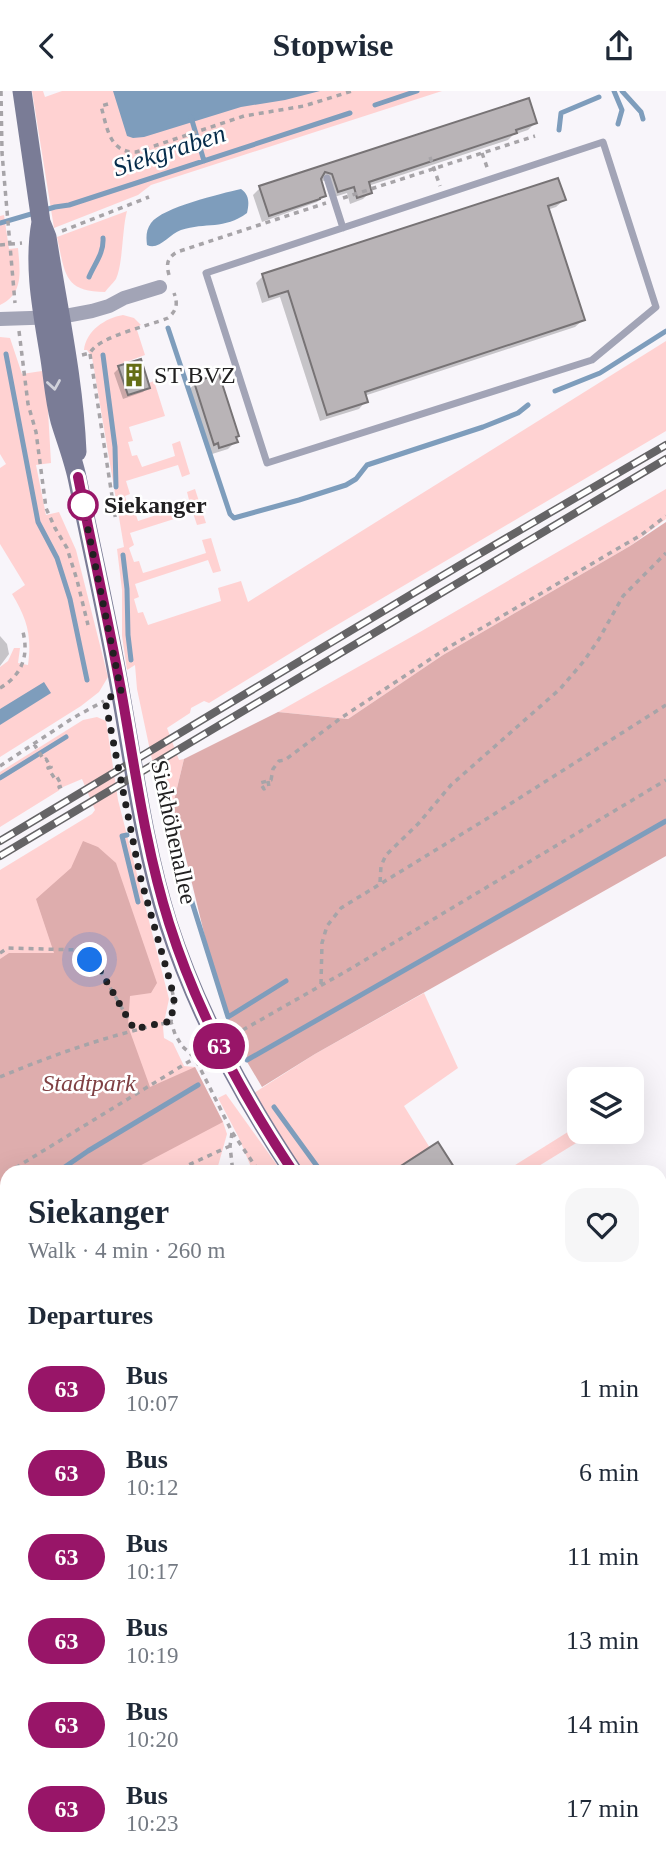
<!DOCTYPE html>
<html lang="en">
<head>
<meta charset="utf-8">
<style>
	:root { --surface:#fff; --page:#f6f6f7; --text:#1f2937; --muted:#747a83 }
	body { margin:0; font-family:Georgia,serif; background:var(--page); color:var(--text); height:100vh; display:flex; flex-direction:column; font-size:26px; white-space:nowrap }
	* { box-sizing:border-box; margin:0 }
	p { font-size:23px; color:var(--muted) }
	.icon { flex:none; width:38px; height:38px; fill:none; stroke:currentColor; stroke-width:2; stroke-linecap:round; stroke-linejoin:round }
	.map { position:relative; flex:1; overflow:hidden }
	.side { position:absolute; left:0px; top:1074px; width:667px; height:702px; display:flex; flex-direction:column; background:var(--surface); border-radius:21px 21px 0 0; box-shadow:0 7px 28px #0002 }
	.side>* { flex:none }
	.badge { padding:0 14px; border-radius:23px; font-size:24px; line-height:46px }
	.buttons { position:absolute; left:567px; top:976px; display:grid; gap:14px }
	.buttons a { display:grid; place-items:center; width:77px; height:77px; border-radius:14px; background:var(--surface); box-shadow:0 7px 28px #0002; font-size:35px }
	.you { position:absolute; width:35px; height:35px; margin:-18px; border:5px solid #fff; border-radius:50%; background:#1a73e8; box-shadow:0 0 0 10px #1a73e833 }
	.map>.badge { position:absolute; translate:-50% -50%; box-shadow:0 0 0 4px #fff }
	h2 { padding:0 28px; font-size:26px; line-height:63px }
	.round { display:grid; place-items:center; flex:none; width:74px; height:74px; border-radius:21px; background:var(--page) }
	.summary { display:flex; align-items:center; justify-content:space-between; height:119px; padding:0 28px }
	h1 { font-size:33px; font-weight:700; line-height:52px }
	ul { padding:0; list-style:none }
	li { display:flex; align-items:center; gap:21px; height:84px; padding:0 28px }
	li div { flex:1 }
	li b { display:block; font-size:26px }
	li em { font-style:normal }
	li .badge { min-width:77px; font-weight:700; text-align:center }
	header { display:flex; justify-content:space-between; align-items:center; height:91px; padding:0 28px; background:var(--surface); font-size:32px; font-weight:700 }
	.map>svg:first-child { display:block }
	.green { fill:#ffd2d2 }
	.forest { fill:#deadad }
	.water { fill:#7e9dbc }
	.shadow { fill:#0003 }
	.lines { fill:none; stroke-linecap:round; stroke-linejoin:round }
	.stream { stroke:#7e9dbc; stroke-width:5 }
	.building { fill:#b9b4b7; stroke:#777375; stroke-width:2 }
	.path { stroke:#a7a4a8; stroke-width:3.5; stroke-dasharray:5 5; stroke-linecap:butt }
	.lane { stroke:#a2a4b6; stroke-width:7 }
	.street { stroke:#a2a4b6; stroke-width:14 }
	.secondary { stroke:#7a7c96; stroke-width:19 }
	.rail-casing { stroke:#656466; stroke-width:8 }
	.rail { stroke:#fff; stroke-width:5; stroke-dasharray:16; stroke-linecap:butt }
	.oneway { stroke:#d0d1da }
	.line-casing { stroke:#fff; stroke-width:16 }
	.line { stroke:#981568; stroke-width:10 }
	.walk { stroke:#212021; stroke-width:7; stroke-dasharray:0 12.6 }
	.stop-dot { fill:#fff; stroke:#981568; stroke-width:3.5 }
	.labels { text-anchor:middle; stroke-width:5; stroke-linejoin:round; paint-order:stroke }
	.poi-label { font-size:24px; fill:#212021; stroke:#fff; text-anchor:start }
	.stop-label { font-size:24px; font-weight:bold; fill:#212021; stroke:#fff; text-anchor:start }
	.street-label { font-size:24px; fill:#212021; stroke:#fff }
	.park-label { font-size:24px; font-style:italic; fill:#7f4043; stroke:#fff }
	.water-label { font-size:26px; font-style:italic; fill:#062c4b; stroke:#fff }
</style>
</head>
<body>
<header><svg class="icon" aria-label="back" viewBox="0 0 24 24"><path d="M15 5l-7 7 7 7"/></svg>Stopwise<svg class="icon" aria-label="share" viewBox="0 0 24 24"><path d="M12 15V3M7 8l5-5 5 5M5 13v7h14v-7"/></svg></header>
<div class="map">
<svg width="666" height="1776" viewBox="0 0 666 1776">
	<rect width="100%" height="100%" fill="#f8f5fa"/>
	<!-- green -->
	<path class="green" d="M32,0H43L45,6L62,0H442L151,94L138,104L54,137Z
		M127,120C122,138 123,173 116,188C113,192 108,197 105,201C63,201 65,181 57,146Z
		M4,124L9,158L18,157C20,180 24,203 0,214V125Z
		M123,224L134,227L141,234L136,236L145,264L118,274L128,304L150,297L149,292L154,290L165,325L129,336L133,350L128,351L132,365L137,364L142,376L175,365L172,353L180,350L190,383L182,386L178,374L126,390L130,403L125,405L129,419L134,418L138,430L190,413L187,401L195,398L206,432L197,434L193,422L130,442L134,454L129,457L134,471L139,470L143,482L150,480L206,462L202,449L211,447L221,480L213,482L208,469L135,493L139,506L134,508L138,522L143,521L148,534L221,510L218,497L241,490L248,511L666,250V340L320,544L209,612L204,610L191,617L190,622L167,637L179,669L184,668L173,714L158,697L137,598L135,574L127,579L122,545V499L117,458L124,456L92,266L87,259H84C86,240 105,227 123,224Z
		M0,246L10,247L22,283L42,280L47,302L51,372L36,374L46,424L59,421L76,459L108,586L99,601L81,615L0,666V576L8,570L14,557H20L18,572L28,574C32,544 27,528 12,503L25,494L0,453V377L6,373L0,363Z
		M666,398V428L630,455L443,564L348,628L278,621L420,541Z
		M97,626L106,630L118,709L169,908L163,936L164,947L173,952L184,975L195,976L223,1031L227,1043L218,1075L203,1081L7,1082V1211L0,1215V779L92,723L95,719L82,688L63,696L58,700L0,736V681L83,629Z
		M424,902L458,977L404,1015L430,1057L402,1074L406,1081H303L254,1002L315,963Z
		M226,1003L282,1081H253L239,1047L218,1007Z
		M579,1034V1041H594L529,1081H504Z
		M660,1424L666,1431V1553L660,1545Z
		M666,1671V1769L660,1760V1673Z
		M328,1769H551V1776H329Z"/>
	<!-- forest -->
	<path class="forest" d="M666,431V765L315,963L262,996L243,964L219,904L173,714L184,668L278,621L348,628L443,564L630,455Z
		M83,750L98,756L116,772L157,892L151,902L130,905L128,935L150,996L195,976L223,1031L128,1081L7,1082V1145L0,1149V868L9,862H54L36,808L71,777Z
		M551,1769H629L633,1776H551Z"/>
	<!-- water -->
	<path class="water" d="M113,0H320L285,9L241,16L144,46L133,47L127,45Z
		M241,98C250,104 249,113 247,122C224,139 206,131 181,139C169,143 159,160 147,154C146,146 146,139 151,132C163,116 220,103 241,98Z
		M44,591L51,602L0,634V618Z"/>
	<!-- shadow -->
	<path class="shadow" d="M528,9L535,32L528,39L513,44L508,49L368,95L370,101L363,108L350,113L347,102L331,107L325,90L319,89L324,104L317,111L262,131L253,104L260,97Z
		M564,109L556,116L547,119L583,229L575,236L364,305L366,310L359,318L320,330L280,206L262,212L256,192L263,185Z
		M119,277L148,296L143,301L123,308L114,282Z
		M195,293L237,345L235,347L236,350L228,358L212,363L210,359L207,360L187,300Z
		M0,545L7,553L9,563L0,575Z
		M660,1206L666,1207V1352L662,1353L660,1352Z
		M7,1255V1292L0,1295V1259Z
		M0,1394L7,1409V1493L4,1487L2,1489L0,1485Z
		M0,1639L5,1650L7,1649V1709L0,1712Z
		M7,1749V1769H47L50,1776H0V1752Z
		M135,1769H157L143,1776H138Z"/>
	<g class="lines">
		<!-- stream -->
		<path class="stream" d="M614,0L622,19L618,33
			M622,0L641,21L643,28
			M375,14L417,0
			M191,26L204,70
			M559,39L561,22L599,6
			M0,132L55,116L69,114L350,22
			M89,186C95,172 104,162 103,147
			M168,237L230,423L234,427L299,409L346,394L356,388L367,374L483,336L518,322L528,314
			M6,263L38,431L57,467L70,508L87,589
			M103,264L115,356L116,396
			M555,300L600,282L666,240
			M123,464L127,498L128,544L131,569
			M0,687L66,646
			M127,744L122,745L138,811
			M191,808L228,926L286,890
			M247,969L666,730
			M274,1016L322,1082
			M56,1082L88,1060L198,994
			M0,1119L7,1115
			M660,1525L666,1526"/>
	</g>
	<!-- building -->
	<path class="building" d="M529,7L537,32L516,39L517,42L369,91L372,102L357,107L354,96L338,101L332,83L325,81L321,88L326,105L320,107V108L269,125L259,95Z
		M558,87L566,109L548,115L585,229L365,301L368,311L327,324L288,200L269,206L262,183Z
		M141,268L150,297L128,304L118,275Z
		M219,283L239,345L236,346L238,351L219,357L218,352L214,354L194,291Z
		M438,1051L454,1076L446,1082H390Z"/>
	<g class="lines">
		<!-- path -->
		<path class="path" d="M1,0L2,62L15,212
			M108,13L101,15C107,36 109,62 136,61L244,25L304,15L352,0
			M482,62L488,79
			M430,66L440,95
			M343,107L535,45
			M62,140L149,106
			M0,154L22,152
			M169,184C166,173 167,167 177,161L326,112
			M19,240L28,313L36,341L46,417L55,437L67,457L77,489L88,534
			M90,263L116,431
			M82,264L90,262C99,245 149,235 168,227C177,219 178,213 174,202
			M0,597C22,584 29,565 23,541
			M34,653L44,669L46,668L51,676L48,677L55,688L57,686L62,695L59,696L60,698
			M0,675L73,627L104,610
			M268,690L269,696L264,698L260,692L271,689L273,678L279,670L285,669L341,627L444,559L641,444L666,425
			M380,791L381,775L386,764L418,733L451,694L560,598L584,570L599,548L623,505L666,462
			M0,862L8,857L79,859L100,879L134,938
			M321,893L322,852L327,835L341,817L488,727L666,614
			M172,899L174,909L171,931L175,943L182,955L195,967L232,1041L260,1082
			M234,944L350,878L666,689
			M0,986C55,963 112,943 171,931
			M232,1042L230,1055L233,1082
			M7,1082L203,962
			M171,1082L230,1055
			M0,1166L7,1162
			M0,1178L7,1180
			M0,1492L7,1489
			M0,1501L7,1516
			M0,1727L7,1723
			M130,1769L133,1776
			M319,1769L320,1776
			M47,1776L61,1769
			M133,1776L141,1772
			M173,1776L188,1769"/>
		<!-- lane -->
		<path class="lane" d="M603,51L656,216L592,269L267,372L206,182Z
			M327,87L343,137
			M660,1634L666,1630
			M660,1646L666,1643
			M651,1769L656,1776"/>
		<!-- street -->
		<path class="street" d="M0,228L60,226L92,220L109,215L124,207L160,196
			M0,1314L7,1311
			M0,1558L7,1573
			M84,1776L86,1769"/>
		<!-- secondary -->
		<path class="secondary" d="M22,0L41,131L47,146C58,217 74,289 77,361
			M41,131C33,175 42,219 49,262C53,285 54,308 60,330C66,350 74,370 78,391C92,460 108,529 120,599C134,676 144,756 168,832C197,921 242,1004 294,1082
			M660,1555L666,1564
			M660,1595L666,1604"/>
		<!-- rail casing -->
		<g class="rail-casing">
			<path id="rail" d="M0,750L462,473L666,354
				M0,765L666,368"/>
		</g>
		<!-- rail -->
		<use href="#rail" class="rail"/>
	</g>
	<!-- one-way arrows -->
	<defs><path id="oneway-chevron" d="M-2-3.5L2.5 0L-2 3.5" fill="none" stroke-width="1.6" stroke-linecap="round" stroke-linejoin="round" transform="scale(1.75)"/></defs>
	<use class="oneway" href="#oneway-chevron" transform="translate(54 294) rotate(81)"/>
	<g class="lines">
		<!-- line casing -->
		<g class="line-casing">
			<path id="line" d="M78,386C92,457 108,528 121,599C135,677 145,756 169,832C197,921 242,1004 294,1082"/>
		</g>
		<!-- line -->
		<use href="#line" class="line"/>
		<!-- walk -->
		<path class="walk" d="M83,414L121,600L105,609L140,785L171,894L174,909L171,930L134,938L100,879L90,869"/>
	</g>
	<!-- icons -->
	<defs>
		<g id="building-bare" transform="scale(1.89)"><path d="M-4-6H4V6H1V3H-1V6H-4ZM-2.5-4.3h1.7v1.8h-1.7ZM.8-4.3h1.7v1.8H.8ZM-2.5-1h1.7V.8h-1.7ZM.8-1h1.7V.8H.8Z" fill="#656e16" stroke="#fff" stroke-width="2.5" paint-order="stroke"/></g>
	</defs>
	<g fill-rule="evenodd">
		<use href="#building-bare" x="134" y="284"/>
	</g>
	<!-- markers -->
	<circle class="stop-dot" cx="83" cy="414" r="14"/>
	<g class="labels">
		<!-- poi labels -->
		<g class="poi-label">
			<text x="154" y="292">ST BVZ</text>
		</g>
		<!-- stop labels -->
		<g class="stop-label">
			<text x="104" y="422">Siekanger</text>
		</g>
		<!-- street labels -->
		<g class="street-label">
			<text transform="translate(174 741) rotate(78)" y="8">Siekhöhenallee</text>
		</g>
		<!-- park labels -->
		<g class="park-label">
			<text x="89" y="1000">Stadtpark</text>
		</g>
		<!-- water labels -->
		<g class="water-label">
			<text transform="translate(169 59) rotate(-18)" y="9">Siekgraben</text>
		</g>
	</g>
</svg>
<div class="buttons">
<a><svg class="icon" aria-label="layers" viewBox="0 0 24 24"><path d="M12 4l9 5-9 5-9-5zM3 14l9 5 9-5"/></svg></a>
</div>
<div class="you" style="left:90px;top:869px"></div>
<b class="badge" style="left:219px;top:955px;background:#981568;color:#fff">63</b>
<section class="side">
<div class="summary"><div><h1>Siekanger</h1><p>Walk · 4 min · 260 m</p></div><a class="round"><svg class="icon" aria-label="heart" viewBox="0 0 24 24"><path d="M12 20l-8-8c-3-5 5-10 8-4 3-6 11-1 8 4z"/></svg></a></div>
<h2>Departures</h2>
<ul>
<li><span class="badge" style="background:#981568;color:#fff">63</span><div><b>Bus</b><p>10:07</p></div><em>1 min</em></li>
<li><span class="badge" style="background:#981568;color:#fff">63</span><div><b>Bus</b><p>10:12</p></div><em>6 min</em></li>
<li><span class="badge" style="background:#981568;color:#fff">63</span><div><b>Bus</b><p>10:17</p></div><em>11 min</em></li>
<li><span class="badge" style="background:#981568;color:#fff">63</span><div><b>Bus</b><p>10:19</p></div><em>13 min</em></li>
<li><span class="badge" style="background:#981568;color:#fff">63</span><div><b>Bus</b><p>10:20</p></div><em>14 min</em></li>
<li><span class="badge" style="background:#981568;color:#fff">63</span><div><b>Bus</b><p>10:23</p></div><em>17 min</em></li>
</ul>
</section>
</div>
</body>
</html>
